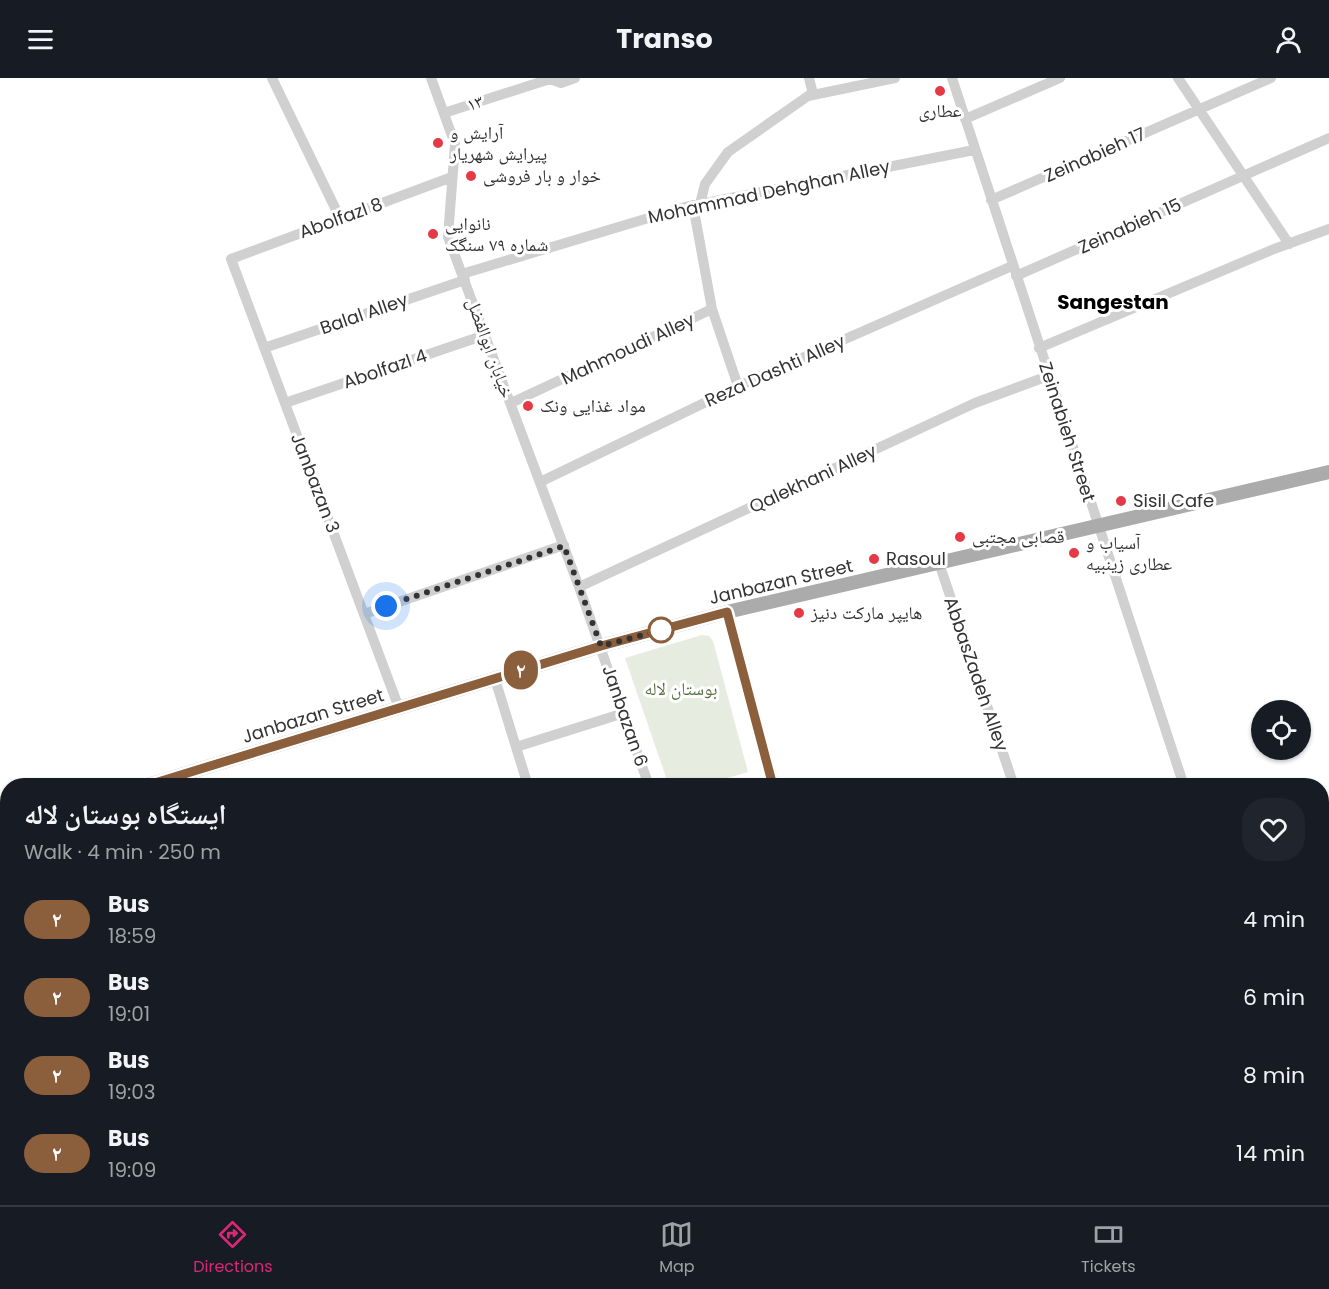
<!DOCTYPE html>
<html lang="en">
<head>
<meta charset="utf-8">
<style>
	:root { --surface:#171b24; --page:#20242c; --text:#f1f3f6; --muted:#9ea1a6; --line:#363941; --accent:#db2777 }
	body { margin:0; font-family:Poppins,"Noto Naskh Arabic",sans-serif; background:var(--page); color:var(--text); height:100vh; display:flex; flex-direction:column; font-size:22px; white-space:nowrap }
	* { box-sizing:border-box; margin:0 }
	p { font-size:20px; color:var(--muted) }
	.icon { flex:none; width:33px; height:33px; fill:none; stroke:currentColor; stroke-width:2; stroke-linecap:round; stroke-linejoin:round }
	.map { position:relative; flex:1; overflow:hidden }
	.panel { position:absolute; left:0px; top:700px; width:1329px; height:428px; display:flex; flex-direction:column; background:var(--surface); border-radius:24px 24px 0 0; box-shadow:0 2px 4px #0004 }
	.panel>* { flex:none }
	.badge { padding:0 12px; border-radius:20px; font-size:21px; line-height:39px }
	.controls { position:absolute; left:1251px; top:622px; display:grid; gap:12px }
	.controls a { display:grid; place-items:center; width:60px; height:60px; border-radius:50%; background:var(--surface); box-shadow:0 2px 4px #0004; font-size:30px }
	.you { position:absolute; width:30px; height:30px; margin:-15px; border:4px solid #fff; border-radius:50%; background:#1a73e8; box-shadow:0 0 0 9px #1a73e833 }
	.map>.badge { position:absolute; translate:-50% -50%; box-shadow:0 0 0 3px #fff }
	.round { display:grid; place-items:center; flex:none; width:63px; height:63px; border-radius:24px; background:var(--page) }
	.headline { display:flex; align-items:center; justify-content:space-between; height:102px; padding:0 24px }
	h1 { font-size:28px; font-weight:700; line-height:45px }
	ul { padding:0; list-style:none }
	li { display:flex; align-items:center; gap:18px; height:78px; padding:0 24px }
	li div { flex:1 }
	li b { display:block; font-size:22px }
	li em { font-style:normal }
	li .badge { min-width:66px; font-weight:700; text-align:center }
	header { display:flex; justify-content:space-between; align-items:center; height:78px; padding:0 24px; background:var(--surface); font-size:27px; font-weight:700 }
	.tabs { display:flex; justify-content:space-around; align-items:center; height:84px; border-top:2px solid var(--line); background:var(--surface); font-size:16px; color:var(--muted) }
	.tabs a { display:grid; justify-items:center; gap:3px }
	.tabs .selected { color:var(--accent) }
	.map>svg:first-child { display:block }
	.green { fill:#e6ecdf }
	.lines { fill:none; stroke-linecap:round; stroke-linejoin:round }
	.minor { stroke:#d0d0d0; stroke-width:10 }
	.major { stroke:#ababab; stroke-width:14 }
	.line-casing { stroke:#fff; stroke-width:14 }
	.line { stroke:#8b5e3c; stroke-width:9 }
	.walk { stroke:#333; stroke-width:6; stroke-dasharray:0 10.8 }
	.poi-dot { fill:#e63946; stroke:#fff; stroke-width:2 }
	.stop-dot { fill:#fff; stroke:#8b5e3c; stroke-width:3 }
	.labels { text-anchor:middle; stroke-width:6; stroke-linejoin:round; paint-order:stroke }
	.street-label { font-size:18px; fill:#333; stroke:#fff }
	.poi-label { font-size:18px; fill:#333; stroke:#fff; text-anchor:start }
	.park-label { font-size:18px; fill:#56703f; stroke:#fff }
	.neighbourhood-label { font-size:20px; font-weight:bold; fill:#000; stroke:#fff }
</style>
</head>
<body>
<header><svg class="icon" aria-label="menu" viewBox="0 0 24 24"><path d="M4 6h16M4 12h16M4 18h16"/></svg>Transo<svg class="icon" aria-label="person" viewBox="0 0 24 24"><circle cx="12" cy="8" r="4"/><path d="M4 21q1-7 8-7t8 7"/></svg></header>
<div class="map">
<svg width="1329" height="1127" viewBox="0 0 1329 1127">
	<rect width="100%" height="100%" fill="#fff"/>
	<!-- green -->
	<path class="green" d="M702,557L709,558L713,563L748,694L700,708H669L625,580Z"/>
	<g class="lines">
		<!-- minor -->
		<path class="minor" d="M272,0L340,140
			M431,0L455,66L448,159L579,509L649,708
			M809,0L813,16
			M952,0L1184,708
			M1178,0L1289,166
			M444,35L550,1L561,5L575,0
			M965,41L1060,0
			M991,122L1271,0
			M700,126L705,106L728,74L808,18L895,0
			M693,127L712,231L738,308
			M462,196L685,129L974,72
			M1016,198L1329,60
			M264,270L465,202
			M1039,270L1274,171L1329,151
			M285,325L485,257
			M511,325L712,231
			M540,404L756,300L1012,188
			M939,485L1014,708
			M579,509L975,325L1048,298
			M727,534L773,708
			M364,536L564,467
			M495,601L528,708
			M399,630L231,181L452,99
			M516,669L624,635
			M0,868L8,866
			M1322,957L1329,955
			M0,1076L8,1074
			M172,1120L174,1127
			M390,1120L392,1127
			M525,1120L527,1127
			M880,1120L881,1127
			M1311,1120L1313,1127
			M1154,1126L1175,1120
			M224,1127L248,1120
			M700,1127L724,1120"/>
		<!-- major -->
		<path class="major" d="M145,708L601,568L727,534L1329,394
			M0,753L8,750"/>
	</g>
	<g class="lines">
		<!-- line casing -->
		<g class="line-casing">
			<path id="line" d="M145,708L601,568L727,534L773,708"/>
		</g>
		<!-- line -->
		<use href="#line" class="line"/>
		<!-- walk -->
		<path class="walk" d="M386,528L564,468L601,568L669,550L661,552"/>
	</g>
	<!-- markers -->
	<g class="poi-dot">
		<circle cx="940" cy="13" r="6"/>
		<circle cx="438" cy="65" r="6"/>
		<circle cx="471" cy="98" r="6"/>
		<circle cx="433" cy="156" r="6"/>
		<circle cx="528" cy="328" r="6"/>
		<circle cx="1121" cy="423" r="6"/>
		<circle cx="960" cy="459" r="6"/>
		<circle cx="1074" cy="475" r="6"/>
		<circle cx="874" cy="481" r="6"/>
		<circle cx="799" cy="535" r="6"/>
	</g>
	<circle class="stop-dot" cx="661" cy="552" r="12"/>
	<g class="labels">
		<!-- street labels -->
		<g class="street-label">
			<text transform="translate(475 25) rotate(-18)" y="6">۱۳</text>
			<text transform="translate(1095 77) rotate(-24)" y="6">Zeinabieh 17</text>
			<text transform="translate(769 114) rotate(-12)" y="6">Mohammad Dehghan Alley</text>
			<text transform="translate(341 140) rotate(-20)" y="6">Abolfazl 8</text>
			<text transform="translate(1130 148) rotate(-24)" y="6">Zeinabieh 15</text>
			<text transform="translate(364 236) rotate(-19)" y="6">Balal Alley</text>
			<text transform="translate(490 270) rotate(70)" y="6">خیابان ابوالفضل</text>
			<text transform="translate(628 271) rotate(-25)" y="6">Mahmoudi Alley</text>
			<text transform="translate(385 291) rotate(-19)" y="6">Abolfazl 4</text>
			<text transform="translate(775 293) rotate(-24)" y="6">Reza Dashti Alley</text>
			<text transform="translate(1067 354) rotate(72)" y="6">Zeinabieh Street</text>
			<text transform="translate(813 401) rotate(-25)" y="6">Qalekhani Alley</text>
			<text transform="translate(315 405) rotate(69)" y="6">Janbazan 3</text>
			<text transform="translate(781 504) rotate(-13)" y="6">Janbazan Street</text>
			<text transform="translate(976 596) rotate(71)" y="6">AbbasZadeh Alley</text>
			<text transform="translate(313 638) rotate(-17)" y="6">Janbazan Street</text>
			<text transform="translate(625 638) rotate(71)" y="6">Janbazan 6</text>
		</g>
		<!-- poi labels -->
		<g class="poi-label">
			<text x="940" y="39" text-anchor="middle">عطاری</text>
			<text x="450" y="61">آرایش و<tspan x="450" dy="21">پیرایش شهریار</tspan></text>
			<text x="483" y="104">خوار و بار فروشی</text>
			<text x="445" y="152">نانوایی<tspan x="445" dy="21">شماره ۷۹ سنگک</tspan></text>
			<text x="540" y="334">مواد غذایی ونک</text>
			<text x="1133" y="429">Sisil Cafe</text>
			<text x="972" y="465">قصابی مجتبی</text>
			<text x="1086" y="471">آسیاب و<tspan x="1086" dy="21">عطاری زینبیه</tspan></text>
			<text x="886" y="487">Rasoul</text>
			<text x="811" y="541">هایپر مارکت دنیز</text>
		</g>
		<!-- park labels -->
		<g class="park-label">
			<text x="681" y="617">بوستان لاله</text>
		</g>
		<!-- neighbourhood labels -->
		<g class="neighbourhood-label">
			<text x="1113" y="231">Sangestan</text>
		</g>
	</g>
</svg>
<div class="controls">
<a><svg class="icon" aria-label="locate" viewBox="0 0 24 24"><circle cx="12" cy="12" r="6"/><path d="M12 2v4M12 18v4M2 12h4M18 12h4"/></svg></a>
</div>
<div class="you" style="left:386px;top:528px"></div>
<b class="badge" style="left:521px;top:592px;background:#8b5e3c;color:#fff">۲</b>
<section class="panel">
<div class="headline"><div><h1>ایستگاه بوستان لاله</h1><p>Walk · 4 min · 250 m</p></div><a class="round"><svg class="icon" aria-label="heart" viewBox="0 0 24 24"><path d="M12 20l-8-8c-3-5 5-10 8-4 3-6 11-1 8 4z"/></svg></a></div>
<ul>
<li><span class="badge" style="background:#8b5e3c;color:#fff">۲</span><div><b>Bus</b><p>18:59</p></div><em>4 min</em></li>
<li><span class="badge" style="background:#8b5e3c;color:#fff">۲</span><div><b>Bus</b><p>19:01</p></div><em>6 min</em></li>
<li><span class="badge" style="background:#8b5e3c;color:#fff">۲</span><div><b>Bus</b><p>19:03</p></div><em>8 min</em></li>
<li><span class="badge" style="background:#8b5e3c;color:#fff">۲</span><div><b>Bus</b><p>19:09</p></div><em>14 min</em></li>
</ul>
</section>
</div>
<nav class="tabs">
<a class="selected"><svg class="icon" aria-label="directions" viewBox="0 0 24 24"><path d="M12 3l9 9-9 9-9-9zM9 14v-3h6M13 9l2 2-2 2"/></svg>Directions</a>
<a><svg class="icon" aria-label="map" viewBox="0 0 24 24"><path d="M3 6l6-2 6 2 6-2v14l-6 2-6-2-6 2zM9 4v14M15 6v14"/></svg>Map</a>
<a><svg class="icon" aria-label="tickets" viewBox="0 0 24 24"><path d="M3 7h18v10H3zM15 7v10"/></svg>Tickets</a>
</nav>
</body>
</html>
